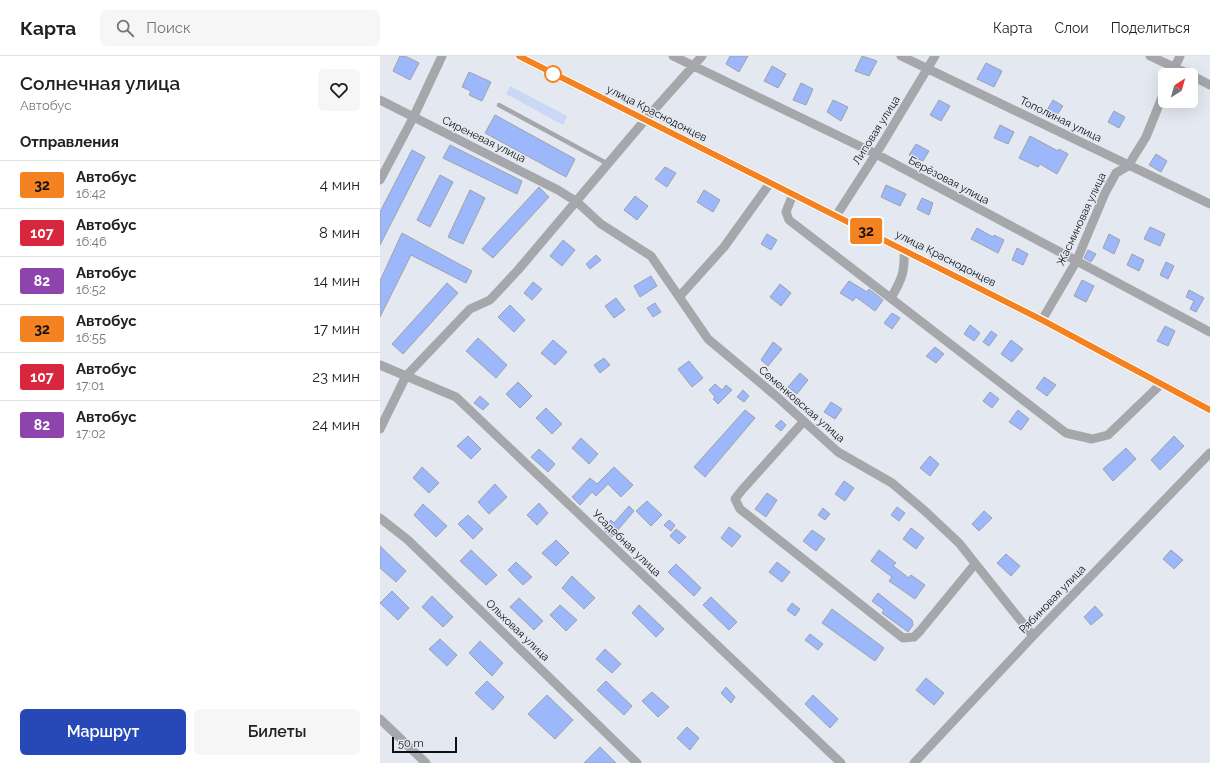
<!DOCTYPE html>
<html lang="ru">
<head>
<meta charset="utf-8">
<style>
	:root { --surface:#fff; --page:#f6f6f6; --text:#202124; --muted:#757577; --line:#e0e0e0; --accent:#2748b7 }
	body { margin:0; font-family:Raleway,sans-serif; background:var(--page); color:var(--text); height:100vh; display:flex; flex-direction:column; font-size:15px; white-space:nowrap }
	* { box-sizing:border-box; margin:0 }
	p { font-size:13px; color:var(--muted) }
	.icon { flex:none; width:22px; height:22px; fill:none; stroke:currentColor; stroke-width:2; stroke-linecap:round; stroke-linejoin:round }
	.map { position:relative; flex:1; overflow:hidden }
	.drawer { display:flex; flex-direction:column; background:var(--surface); width:380px }
	.drawer>* { flex:none }
	.badge { padding:0 8px; border-radius:3px; font-size:14px; line-height:26px }
	.needle { width:26px; rotate:37deg }
	.tools { position:absolute; left:778px; top:12px; display:grid; gap:8px }
	.tools a { display:grid; place-items:center; width:40px; height:40px; border-radius:6px; background:var(--surface); box-shadow:0 4px 16px #0002; font-size:20px }
	.scale { position:absolute; left:12px; bottom:10px; width:65px; box-sizing:border-box; padding-left:4px; border:2px solid #0e1012; border-top:0; font-size:11px; line-height:14px; white-space:nowrap; color:#0e1012; -webkit-text-stroke:3px #e4e8f0; paint-order:stroke }
	.map>.badge { position:absolute; translate:-50% -50%; box-shadow:0 0 0 2px #fff }
	h2 { padding:0 20px; font-size:15px; line-height:36px }
	.round { display:grid; place-items:center; flex:none; width:42px; height:42px; border-radius:6px; background:var(--page) }
	.summary { display:flex; align-items:center; justify-content:space-between; height:68px; padding:0 20px }
	h1 { font-size:19px; font-weight:600; line-height:30px }
	.primary-button { display:flex; gap:8px; margin-top:auto; padding:8px 20px }
	.primary-button a { flex:1; height:46px; border-radius:6px; background:var(--accent); color:#fff; font-size:16px; font-weight:600; line-height:46px; text-align:center }
	.primary-button a+a { background:var(--page); color:var(--text) }
	ul { padding:0; list-style:none }
	li { display:flex; align-items:center; gap:12px; height:48px; padding:0 20px; border-top:1px solid var(--line) }
	li div { flex:1 }
	li b { display:block; font-size:15px }
	li em { font-style:normal }
	li .badge { min-width:44px; font-weight:700; text-align:center }
	header { display:flex; align-items:center; gap:24px; box-sizing:border-box; height:56px; padding:0 20px; background:var(--surface); border-bottom:1px solid var(--line) }
	header strong { font-size:19px }
	nav { display:flex; gap:22px; margin-inline-start:auto; font-size:14px }
	.search { width:280px; height:36px; background:var(--page); display:flex; align-items:center; gap:10px; box-sizing:border-box; padding:0 14px; border-radius:6px; color:var(--muted); font-size:15px }
	main { display:flex; flex:1; min-height:0 }
	.map>svg:first-child { display:block }
	.green { fill:#cad8f6 }
	.building { fill:#9cb8fb; stroke:#9ea2aa }
	.lines { fill:none; stroke-linecap:round; stroke-linejoin:round }
	.service { stroke:#a5a7ab; stroke-width:4.5 }
	.minor { stroke:#a5a7ab; stroke-width:9 }
	.line-casing { stroke:#fff; stroke-width:9 }
	.line { stroke:#f58220; stroke-width:6 }
	.stop-dot { fill:#fff; stroke:#f58220; stroke-width:2 }
	.labels { text-anchor:middle; stroke-width:3; stroke-linejoin:round; paint-order:stroke }
	.street-label { font-size:11px; fill:#0e1012; stroke:#e4e8f0 }
</style>
</head>
<body>
<header>
<strong>Карта</strong>
<div class="search"><svg class="icon" aria-label="search" viewBox="0 0 24 24"><circle cx="10" cy="10" r="6"/><path d="M15 15l6 6"/></svg>Поиск</div>
<nav><a>Карта</a><a>Слои</a><a>Поделиться</a></nav>
</header>
<main>
<section class="drawer">
<div class="summary"><div><h1>Солнечная улица</h1><p>Автобус</p></div><a class="round"><svg class="icon" aria-label="heart" viewBox="0 0 24 24"><path d="M12 20l-8-8c-3-5 5-10 8-4 3-6 11-1 8 4z"/></svg></a></div>
<h2>Отправления</h2>
<ul>
<li><span class="badge" style="background:#f58220;color:#111">32</span><div><b>Автобус</b><p>16:42</p></div><em>4 мин</em></li>
<li><span class="badge" style="background:#d7263d;color:#fff">107</span><div><b>Автобус</b><p>16:46</p></div><em>8 мин</em></li>
<li><span class="badge" style="background:#8e44ad;color:#fff">82</span><div><b>Автобус</b><p>16:52</p></div><em>14 мин</em></li>
<li><span class="badge" style="background:#f58220;color:#111">32</span><div><b>Автобус</b><p>16:55</p></div><em>17 мин</em></li>
<li><span class="badge" style="background:#d7263d;color:#fff">107</span><div><b>Автобус</b><p>17:01</p></div><em>23 мин</em></li>
<li><span class="badge" style="background:#8e44ad;color:#fff">82</span><div><b>Автобус</b><p>17:02</p></div><em>24 мин</em></li>
</ul>
<div class="primary-button"><a>Маршрут</a><a>Билеты</a></div>
</section>
<div class="map">
<svg width="830" height="707" viewBox="0 0 830 707">
	<rect width="100%" height="100%" fill="#e4e8f0"/>
	<!-- green -->
	<path class="green" d="M130,30L187,60L183,69L126,38Z"/>
	<!-- building -->
	<path class="building" d="M20,0H25L39,7L30,24L13,15Z
		M350,0H368L359,16L346,8Z
		M482,0L497,5L489,20L475,15Z
		M606,7L622,15L614,31L597,23Z
		M392,10L406,18L398,32L384,25Z
		M89,16L111,26L102,45L89,39L91,35L82,31Z
		M421,27L433,33L426,49L413,44Z
		M453,44L468,51L461,65L447,56Z
		M559,44L570,50L561,65L550,59Z
		M673,44L683,50L677,59L667,54Z
		M734,55L745,61L739,72L728,66Z
		M115,59L195,103L186,121L105,77Z
		M620,69L634,76L628,88L614,82Z
		M650,80L678,95L679,93L688,98L677,118L660,108L658,111L639,102Z
		M536,88L549,95L543,105L529,99Z
		M70,89L142,125L137,138L63,102Z
		M32,94L45,101L0,189V156Z
		M776,98L787,105L781,116L769,109Z
		M285,111L296,117L287,131L275,123Z
		M60,119L73,126L50,171L37,164Z
		M506,129L526,138L520,150L501,141Z
		M159,131L169,141L113,202L102,193Z
		M90,134L105,142L83,188L68,181Z
		M324,134L340,144L333,156L317,146Z
		M255,140L268,150L257,164L244,154Z
		M542,142L553,147L549,159L537,153Z
		M770,171L785,178L780,190L764,183Z
		M597,172L613,181L614,179L624,184L618,197L591,183Z
		M22,177L92,215L86,227L31,199L0,261V225Z
		M387,178L397,184L391,194L381,188Z
		M729,178L740,184L734,198L723,192Z
		M183,184L195,194L182,210L170,200Z
		M637,192L648,198L643,209L632,204Z
		M708,194L716,198L711,206L704,202Z
		M752,198L764,204L759,215L747,209Z
		M216,199L221,204L210,213L206,208Z
		M786,206L794,210L788,223L780,219Z
		M271,220L277,230L260,241L254,230Z
		M702,224L714,230L706,246L694,240Z
		M469,225L487,236L489,233L503,244L495,255L476,241L473,245L460,237Z
		M153,226L162,233L152,244L144,237Z
		M67,227L78,237L23,298L12,288Z
		M400,228L411,237L401,250L390,241Z
		M809,234L824,242L816,256L810,253L814,245L806,241Z
		M236,242L245,254L234,262L225,250Z
		M275,247L281,256L273,261L267,252Z
		M130,249L145,264L134,276L118,261Z
		M512,257L520,262L512,273L504,267Z
		M590,269L600,277L594,285L584,278Z
		M785,270L795,275L788,290L777,285Z
		M611,275L617,279L609,290L603,286Z
		M98,282L127,309L116,322L86,295Z
		M173,284L187,296L175,309L161,297Z
		M631,284L643,293L632,306L621,298Z
		M393,286L402,293L388,310L381,304Z
		M555,291L564,298L556,307L546,300Z
		M224,302L230,309L220,317L214,309Z
		M309,305L323,322L312,331L298,313Z
		M420,317L428,324L417,338L408,331Z
		M664,321L676,329L667,340L656,332Z
		M138,326L152,340L140,352L126,338Z
		M335,328L342,334L346,329L352,334L338,348L333,343L335,341L329,334Z
		M363,334L369,340L364,346L357,341Z
		M610,336L619,343L612,352L603,345Z
		M100,340L109,348L103,354L94,347Z
		M451,346L462,353L455,363L444,356Z
		M166,352L182,368L172,378L156,362Z
		M365,354L375,362L325,421L314,411Z
		M638,354L649,363L641,374L629,366Z
		M401,364L406,369L401,375L395,370Z
		M88,380L101,393L91,403L77,390Z
		M794,380L804,390L780,414L771,404Z
		M201,382L218,398L209,408L192,392Z
		M746,392L756,403L733,425L723,413Z
		M159,393L175,408L168,416L151,401Z
		M550,400L559,408L550,420L540,412Z
		M42,411L59,427L49,437L33,422Z
		M234,411L253,429L241,441L228,428L216,440L212,436L200,449L192,441L210,422L217,428Z
		M464,425L474,432L465,445L455,438Z
		M115,428L127,441L109,458L98,446Z
		M387,437L397,444L386,461L375,453Z
		M267,445L282,459L271,470L256,455Z
		M159,447L168,457L157,469L147,459Z
		M43,448L67,470L56,481L34,459Z
		M249,450L254,455L232,481L223,473L231,464L234,467Z
		M517,451L525,457L519,465L511,459Z
		M443,452L450,458L445,464L438,459Z
		M604,455L612,462L599,475L592,468Z
		M88,459L103,473L93,483L78,468Z
		M289,464L295,469L291,475L284,469Z
		M349,471L361,480L352,491L341,482Z
		M531,472L544,482L536,493L523,483Z
		M296,473L306,481L299,488L290,480Z
		M432,474L445,483L436,495L423,485Z
		M176,484L189,497L176,510L162,497Z
		M0,490L26,515L16,526L0,512Z
		M91,494L117,519L106,529L80,505Z
		M499,494L516,507L513,510L529,522L531,519L545,529L535,543L509,525L512,521L491,505Z
		M791,494L803,504L794,513L783,503Z
		M626,498L640,510L631,520L617,507Z
		M136,506L152,521L143,529L128,514Z
		M397,506L410,516L402,526L389,516Z
		M296,508L321,532L314,540L288,516Z
		M192,520L215,542L204,553L182,532Z
		M12,535L29,552L18,564L0,547Z
		M498,537L532,564L533,569L528,576L502,557L504,554L492,545Z
		M52,540L73,561L63,571L42,551Z
		M331,541L357,566L349,574L323,549Z
		M139,542L163,565L154,574L130,551Z
		M412,547L420,553L415,560L407,554Z
		M180,549L197,564L186,575L170,559Z
		M259,549L284,573L276,581L252,557Z
		M715,550L723,559L711,569L704,561Z
		M452,553L504,592L495,605L442,567Z
		M430,578L443,588L438,594L425,584Z
		M60,583L77,599L67,610L49,593Z
		M100,585L123,607L112,620L89,597Z
		M225,593L241,608L232,617L216,603Z
		M546,622L564,637L554,649L536,634Z
		M107,625L124,641L113,654L95,637Z
		M226,625L252,650L244,659L217,634Z
		M346,631L355,641L351,647L341,637Z
		M272,636L289,651L278,661L262,645Z
		M167,639L193,664L175,683L148,658Z
		M433,639L458,663L450,672L425,648Z
		M307,671L319,682L310,694L297,682Z
		M220,691L236,707H204Z"/>
	<g class="lines">
		<!-- service -->
		<path class="service" d="M119,49L228,108"/>
		<!-- minor -->
		<path class="minor" d="M139,0L662,264L830,354
			M293,0L496,98L830,276
			M521,0L830,148
			M770,0L811,19
			M791,19L800,0
			M811,19L830,29
			M0,44L178,134L197,146L221,168L271,200L328,283L396,340L458,396L512,427L546,456L579,487L653,580
			M0,124L33,62L62,0
			M413,138L406,156L409,164L686,377L712,383L728,379L781,328
			M456,160L496,98L555,0
			M299,241L344,191L390,127
			M511,242C522,223 525,216 524,194
			M662,264L696,206L725,137L736,117L748,110L766,81L785,34
			M0,309L76,341L461,707
			M424,365L362,434L355,443L360,453L523,582L534,581L540,575L595,508
			M0,373L26,320L90,253L110,244L138,214L265,64L322,0
			M0,462L28,484L257,707
			M0,663L46,707
			M534,707L653,580L830,397"/>
	</g>
	<g class="lines">
		<!-- line casing -->
		<g class="line-casing">
			<path id="line" d="M139,0L662,264L830,354"/>
		</g>
		<!-- line -->
		<use href="#line" class="line"/>
	</g>
	<!-- markers -->
	<circle class="stop-dot" cx="173" cy="18" r="8"/>
	<g class="labels">
		<!-- street labels -->
		<g class="street-label">
			<text transform="translate(277 57) rotate(27)" y="4">улица Краснодонцев</text>
			<text transform="translate(681 63) rotate(26)" y="4">Тополиная улица</text>
			<text transform="translate(496 74) rotate(-58)" y="4">Липовая улица</text>
			<text transform="translate(104 83) rotate(26)" y="4">Сиреневая улица</text>
			<text transform="translate(569 124) rotate(28)" y="4">Берёзовая улица</text>
			<text transform="translate(701 163) rotate(-65)" y="4">Жасминовая улица</text>
			<text transform="translate(566 202) rotate(27)" y="4">улица Краснодонцев</text>
			<text transform="translate(422 348) rotate(41)" y="4">Семенковская улица</text>
			<text transform="translate(247 487) rotate(44)" y="4">Усадебная улица</text>
			<text transform="translate(672 543) rotate(-46)" y="4">Рябиновая улица</text>
			<text transform="translate(138 574) rotate(44)" y="4">Ольховая улица</text>
		</g>
	</g>
</svg>
<div class="tools">
<a><svg class="needle" viewBox="-14 -14 28 28"><path d="M0-13l5 13h-10z" fill="#e53935"/><path d="M0 13l5-13h-10z" fill="#757577"/></svg></a>
</div>
<div class="scale">50 m</div>
<b class="badge" style="left:486px;top:175px;background:#f58220;color:#111">32</b>
</div>
</main>
</body>
</html>
